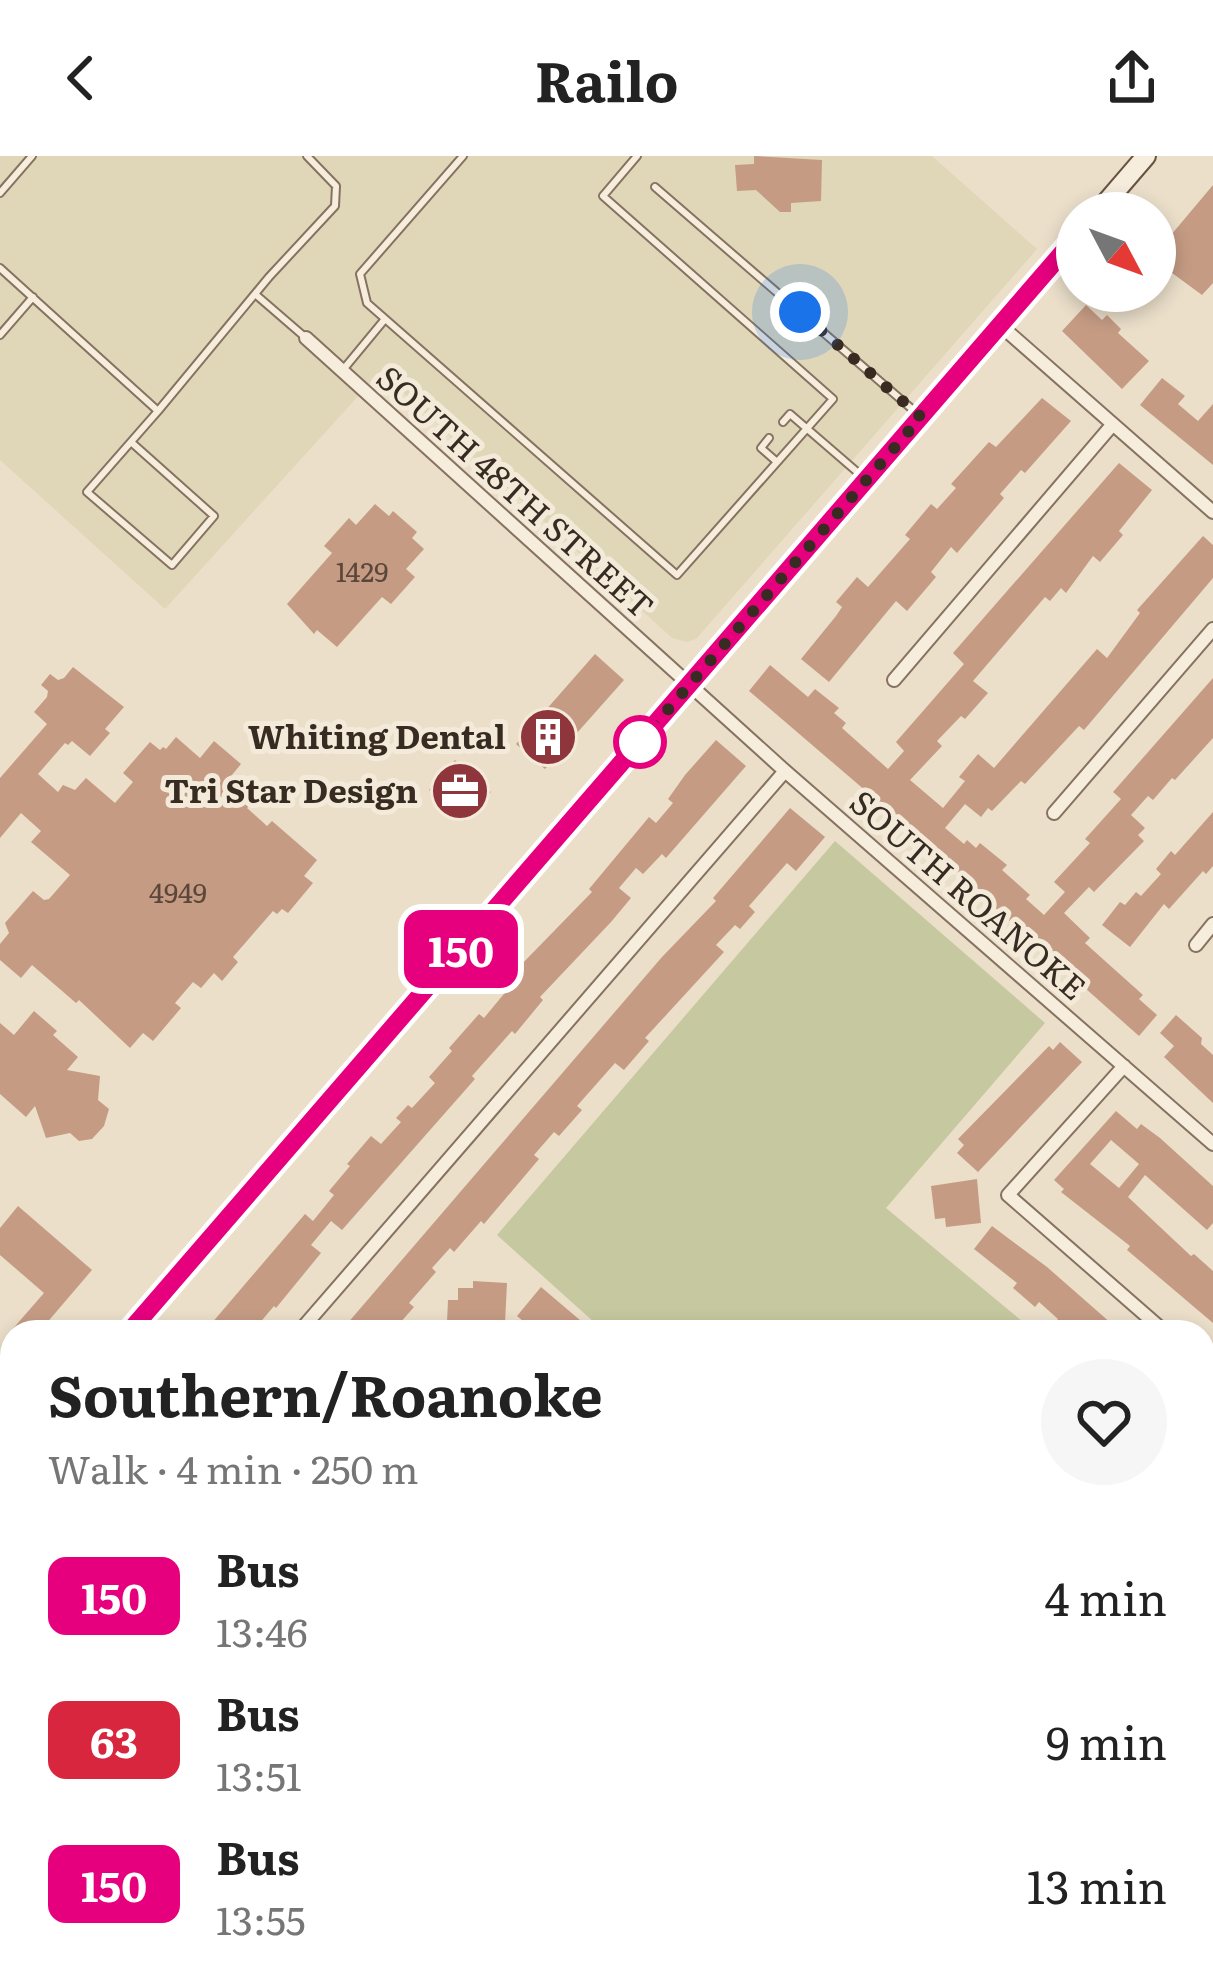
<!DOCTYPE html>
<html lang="en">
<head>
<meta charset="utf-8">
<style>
	:root { --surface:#fff; --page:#f6f6f6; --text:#222; --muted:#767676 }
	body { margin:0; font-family:Literata,serif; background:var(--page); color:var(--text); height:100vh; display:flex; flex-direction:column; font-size:45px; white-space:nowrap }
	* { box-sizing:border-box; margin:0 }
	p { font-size:39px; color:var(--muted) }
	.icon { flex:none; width:66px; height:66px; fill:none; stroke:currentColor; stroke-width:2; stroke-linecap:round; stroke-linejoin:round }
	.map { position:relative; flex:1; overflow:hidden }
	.sheet { position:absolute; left:0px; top:1164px; width:1215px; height:660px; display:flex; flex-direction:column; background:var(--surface); border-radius:36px 36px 0 0; box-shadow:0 6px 18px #0003 }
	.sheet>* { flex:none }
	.badge { padding:0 24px; border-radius:18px; font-size:42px; line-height:78px }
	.needle { width:78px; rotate:131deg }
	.controls { position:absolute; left:1056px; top:36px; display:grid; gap:24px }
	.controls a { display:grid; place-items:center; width:120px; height:120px; border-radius:50%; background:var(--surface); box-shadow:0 6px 18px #0003; font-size:60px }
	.you { position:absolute; width:60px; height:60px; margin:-30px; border:9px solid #fff; border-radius:50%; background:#1a73e8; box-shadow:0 0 0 18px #1a73e833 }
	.map>.badge { position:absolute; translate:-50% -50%; box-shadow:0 0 0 6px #fff }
	.round { display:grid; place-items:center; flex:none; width:126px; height:126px; border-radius:63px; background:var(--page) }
	.headline { display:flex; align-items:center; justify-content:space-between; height:204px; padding:0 48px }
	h1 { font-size:57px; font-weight:700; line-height:90px }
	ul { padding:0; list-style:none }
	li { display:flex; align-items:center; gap:36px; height:144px; padding:0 48px }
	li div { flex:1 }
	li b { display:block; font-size:45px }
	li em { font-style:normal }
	li .badge { min-width:132px; font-weight:700; text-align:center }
	header { display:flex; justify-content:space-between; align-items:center; height:156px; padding:0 48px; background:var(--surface); font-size:54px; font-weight:700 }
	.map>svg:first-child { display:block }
	.farmland { fill:#e0d7b8 }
	.green { fill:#c6c89f }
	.building { fill:#c59b84; fill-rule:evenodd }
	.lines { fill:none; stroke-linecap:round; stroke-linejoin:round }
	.lane-casing { stroke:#867260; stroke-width:10 }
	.street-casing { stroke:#867260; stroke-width:16 }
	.secondary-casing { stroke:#685343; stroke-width:22 }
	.lane { stroke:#f6eddd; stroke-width:6 }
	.street { stroke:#f6eddd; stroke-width:12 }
	.secondary { stroke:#f6eddd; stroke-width:18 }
	.line-casing { stroke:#fff; stroke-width:27 }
	.line { stroke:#e6007e; stroke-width:18 }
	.walk { stroke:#382b22; stroke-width:12; stroke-dasharray:0 21.6 }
	.stop-dot { fill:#fff; stroke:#e6007e; stroke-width:6 }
	.labels { text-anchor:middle; stroke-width:10; stroke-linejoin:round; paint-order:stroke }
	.number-label { font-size:27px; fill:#5b473a }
	.street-label { font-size:33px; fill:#382b22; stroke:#f3ead9 }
	.poi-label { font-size:33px; font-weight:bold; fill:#382b22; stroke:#f3ead9; text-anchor:end }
</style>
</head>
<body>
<header><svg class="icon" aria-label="back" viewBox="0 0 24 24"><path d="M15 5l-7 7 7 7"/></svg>Railo<svg class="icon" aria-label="share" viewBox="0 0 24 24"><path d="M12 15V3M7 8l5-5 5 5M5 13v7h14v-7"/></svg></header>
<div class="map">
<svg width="1213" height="1824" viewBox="0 0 1213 1824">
	<rect width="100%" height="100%" fill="#ebdfca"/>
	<!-- farmland -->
	<path class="farmland" d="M0,0H932L1037,93L696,483L687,486L672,482L380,216L165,453L0,304Z"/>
	<!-- green -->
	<path class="green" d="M835,685L1045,867L886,1052L1035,1176H605L497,1079Z
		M1203,1471H1213V1813L1204,1824H753L764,1812H1203Z"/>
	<!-- building -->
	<path class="building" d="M754,0L822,4L821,45L791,47V56H780L756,34L737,35L735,9L754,8Z
		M1213,29V127L1202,139L1168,114L1155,98Z
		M1086,149L1102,164L1107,159L1121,173L1118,177L1149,205L1122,233L1062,175Z
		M1162,222L1185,240L1178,248L1198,265L1213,248V309L1140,249Z
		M1042,242L1071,265L1025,317L1021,314L1000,338L1004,342L957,397L951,391L931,416L936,421L907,455L896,445L829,526L801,503L836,460L842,451L836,446L857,421L868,431L910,383L905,379L931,348L937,353L956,332L951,328L989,286L996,291Z
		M1119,307L1152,334L1119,375L1123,379L1100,406L1093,400L1066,437L1061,432L1050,445L1045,441L973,525L988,537L965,563L961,560L937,585L942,590L910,624L943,652L965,625L959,621L978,598L994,612L1097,493L1107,502L1140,457L1137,454L1203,380L1213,389V422L1084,574L1079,570L1025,628L1021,625L992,655L988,652L981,661L965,648L945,672L964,688L967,684L976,692L980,687L1007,709L1002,714L1030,739L1026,743L1044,759L1065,736L1054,726L1090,687L1085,683L1121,643L1113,636L1213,522V582L1175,624L1172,622L1153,644L1148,640L1131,659L1145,672L1138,679L1144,685L1094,736L1089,731L1064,757L1090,782L1085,787L1143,839L1139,843L1157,859L1139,880L986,744L988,741L906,674L908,671L749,535L770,509L808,541L815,533L839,552L834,557L846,567L842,572L888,613L904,595L896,586L964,508L953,497Z
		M375,348L389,360L393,355L417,376L412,382L424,393L406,413L415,421L391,448L382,441L337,491L317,474L314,478L287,448L332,397L324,390L349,362L356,369Z
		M595,498L624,524L545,613L516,588Z
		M73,511L124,551L105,573L110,577L90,600L72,585L68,589L65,587L38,618L58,636L63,629L75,634L86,622L115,647L133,626L123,617L150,586L160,594L163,591L166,593L176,581L200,602L214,585L241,608L227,625L252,647L247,652L267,670L272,665L317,704L304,720L313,727L288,757L282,753L277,758L273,755L233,801L238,806L222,825L214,817L201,832L193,826L175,847L181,852L153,885L143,877L130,892L79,844L76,847L32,809L21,822L0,804V788L9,777L5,767L33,735L44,744L49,743L70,719L31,686L41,675L21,657L0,682V622L47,568L34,556L47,541L48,535L41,529L50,518L58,524L64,522Z
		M716,584L746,610L666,702L662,698L643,718L636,712L619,732L631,742L611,766L540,841L543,844L515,878L512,875L472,920L475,923L342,1074L331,1065L311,1089L321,1097L276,1152L274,1150L252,1176H221L211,1168L305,1058L313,1065L334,1039L329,1035L350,1010L347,1008L371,980L381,988L401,966L396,962L408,949L412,952L435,927L429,921L452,895L449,892L479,858L484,862L521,817L517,813L592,736L589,733L649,661L656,667L673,647L668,643L685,619Z
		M455,604L491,636L465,665L429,634Z
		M790,652L825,681L796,715L787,707L749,750L755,756L740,773L735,769L716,789L724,796L645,882L649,885L624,914L615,907L577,950L582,954L559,980L554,976L534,999L539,1003L484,1068L481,1065L454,1096L450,1092L432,1112L436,1116L409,1147L414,1151L392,1176H340L662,801L716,745L713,742Z
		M1213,656V710L1206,718L1203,715L1169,753L1164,748L1130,791L1102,769L1120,746L1125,749L1136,736L1141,740L1161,718L1156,713L1171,695L1175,699Z
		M34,855L57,875L53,879L78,901L67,914L100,920L98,944L109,953L104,970L92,983L79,985L70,977L46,982L35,950L26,961L0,938V867L14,879Z
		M1176,859L1202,882L1201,888L1213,899V947L1164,901L1174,890L1160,877Z
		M1060,886L1082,906L978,1016L957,997L964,989L958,983L1049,890L1053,894Z
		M1116,955L1137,973L1141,968L1160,982L1213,1030V1067L1207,1074L1145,1019L1128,1041L1191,1100L1194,1098L1213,1115V1167L1127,1094L1130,1090L1061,1036L1064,1033L1054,1024ZM1111,984L1139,1008L1119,1032L1090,1008Z
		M977,1023L981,1067L946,1071L945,1062L935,1063L931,1030Z
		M18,1050L92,1114L39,1176H10L44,1137L0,1099V1072Z
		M992,1070L1047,1111L1112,1168L1106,1176H1064L1054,1167L1058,1163L1039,1146L1035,1151L1013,1132L1017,1127L974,1093Z
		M473,1125L507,1127L505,1167L447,1166L448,1144H458V1132H473Z
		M541,1131L594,1176H536L517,1160Z"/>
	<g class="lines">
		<!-- lane casing -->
		<g class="lane-casing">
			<path id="lane" d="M463,0L360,118L367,147L677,419L833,243L603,40L637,0
				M655,31L920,260
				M0,37L32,0
				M0,112L158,255L269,121L335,50L336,30L307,0
				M255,138L306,182
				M0,179L33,141
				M342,215L385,163
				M783,266L790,258L863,321
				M769,282L761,292L777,306
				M131,286L214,360L172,409L87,336L158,255"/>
		</g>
		<!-- street casing -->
		<g class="street-casing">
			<path id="street" d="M1000,169L1213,356
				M306,182L785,615L1213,988
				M894,524L1113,268
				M1054,657L1213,473
				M1196,789L1213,768
				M1124,910L1008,1039L1165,1176
				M299,1176L785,615
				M1203,1209L1213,1218
				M0,1434L12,1444
				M1203,1456L1213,1451
				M189,1824L199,1812
				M414,1824L425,1812
				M644,1824L654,1812"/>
		</g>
		<!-- secondary casing -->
		<g class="secondary-casing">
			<path id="secondary" d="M1097,57L1146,0
				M129,1176L1077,80
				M0,1325L12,1311"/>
		</g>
		<!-- lane -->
		<use href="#lane" class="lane"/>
		<!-- street -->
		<use href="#street" class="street"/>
		<!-- secondary -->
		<use href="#secondary" class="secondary"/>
	</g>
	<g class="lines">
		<!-- line casing -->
		<g class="line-casing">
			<path id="line" d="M129,1176L1077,80"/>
		</g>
		<!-- line -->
		<use href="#line" class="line"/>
		<!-- walk -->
		<path class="walk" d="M640,586L921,261L800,156"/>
	</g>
	<!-- icons -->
	<defs>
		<g id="building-disc" transform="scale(3)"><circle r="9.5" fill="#8f363c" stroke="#f3ead9"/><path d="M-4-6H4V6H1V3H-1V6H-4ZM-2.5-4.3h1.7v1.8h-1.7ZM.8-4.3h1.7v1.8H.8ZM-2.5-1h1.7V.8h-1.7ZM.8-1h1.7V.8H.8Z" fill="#fff"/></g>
		<g id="office-disc" transform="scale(3)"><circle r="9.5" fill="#8f363c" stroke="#f3ead9"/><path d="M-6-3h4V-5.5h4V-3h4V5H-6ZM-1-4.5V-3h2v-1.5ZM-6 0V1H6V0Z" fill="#fff"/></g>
	</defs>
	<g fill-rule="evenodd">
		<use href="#building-disc" x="548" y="581"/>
		<use href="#office-disc" x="460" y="635"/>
	</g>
	<!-- markers -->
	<circle class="stop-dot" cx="640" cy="586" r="24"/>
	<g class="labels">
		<!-- number labels -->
		<g class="number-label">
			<text x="362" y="426">1429</text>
			<text x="178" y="747">4949</text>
		</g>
		<!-- street labels -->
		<g class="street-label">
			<text transform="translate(515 336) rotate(42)" y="12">SOUTH 48TH STREET</text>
			<text transform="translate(968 739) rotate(41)" y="12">SOUTH ROANOKE</text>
		</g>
		<!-- poi labels -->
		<g class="poi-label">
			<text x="506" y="593">Whiting Dental</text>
			<text x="418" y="647">Tri Star Design</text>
		</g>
	</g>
</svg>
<div class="controls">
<a><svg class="needle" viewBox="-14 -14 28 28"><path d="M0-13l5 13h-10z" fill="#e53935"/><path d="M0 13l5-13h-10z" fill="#767676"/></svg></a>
</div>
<div class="you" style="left:800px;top:156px"></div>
<b class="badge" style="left:461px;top:793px;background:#e6007e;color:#fff">150</b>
<section class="sheet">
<div class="headline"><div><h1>Southern/Roanoke</h1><p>Walk · 4 min · 250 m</p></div><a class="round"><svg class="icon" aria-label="heart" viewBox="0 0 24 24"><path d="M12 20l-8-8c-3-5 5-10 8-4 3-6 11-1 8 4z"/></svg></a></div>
<ul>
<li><span class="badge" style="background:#e6007e;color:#fff">150</span><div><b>Bus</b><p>13:46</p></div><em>4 min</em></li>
<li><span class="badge" style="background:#d7263d;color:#fff">63</span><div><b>Bus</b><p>13:51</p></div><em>9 min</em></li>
<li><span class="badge" style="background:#e6007e;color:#fff">150</span><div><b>Bus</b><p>13:55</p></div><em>13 min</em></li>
</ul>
</section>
</div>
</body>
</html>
